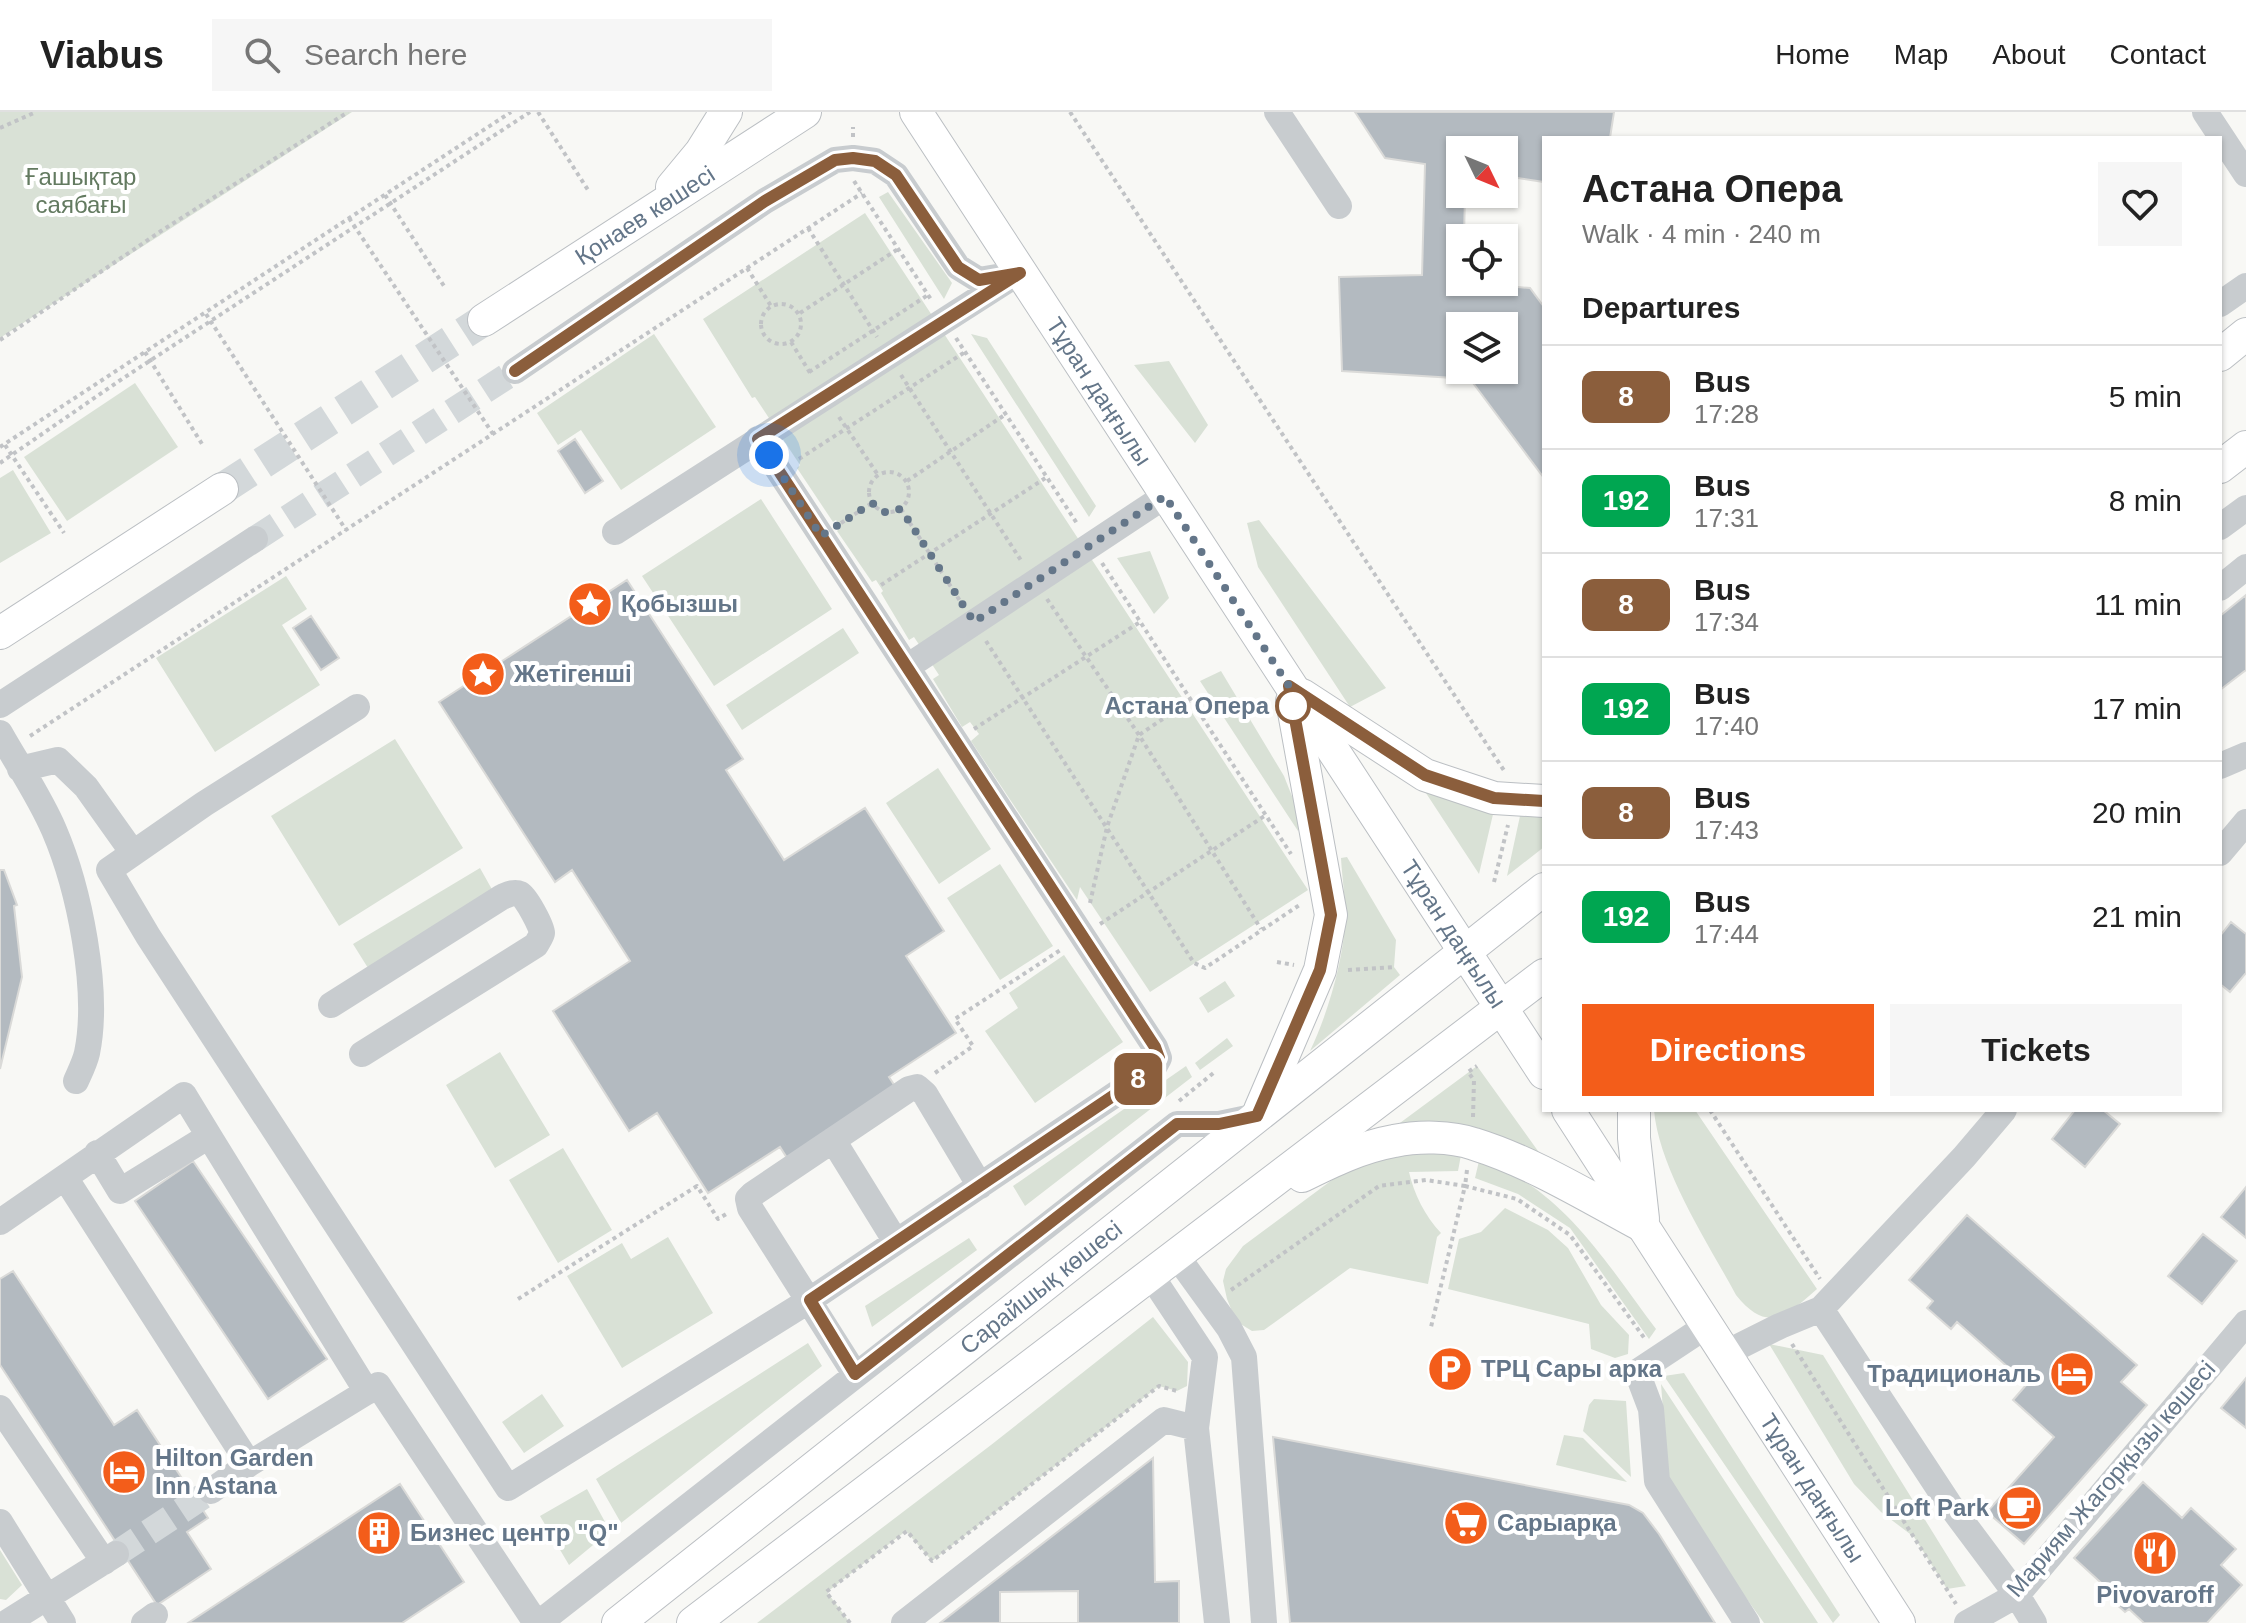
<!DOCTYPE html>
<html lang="en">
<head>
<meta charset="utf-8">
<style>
	:root { --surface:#fff; --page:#f6f6f6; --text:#222; --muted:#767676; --line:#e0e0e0; --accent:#f35d1a }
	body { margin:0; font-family:Arial,sans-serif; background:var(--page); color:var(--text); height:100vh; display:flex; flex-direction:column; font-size:30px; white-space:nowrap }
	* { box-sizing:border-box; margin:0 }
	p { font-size:26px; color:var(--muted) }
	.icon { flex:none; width:44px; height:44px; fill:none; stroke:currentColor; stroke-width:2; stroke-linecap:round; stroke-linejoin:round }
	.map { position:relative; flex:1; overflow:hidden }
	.side { position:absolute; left:1542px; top:24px; width:680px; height:976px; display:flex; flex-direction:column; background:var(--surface); border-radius:0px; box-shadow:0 2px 6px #0004 }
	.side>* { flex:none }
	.badge { padding:0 16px; border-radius:12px; font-size:28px; line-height:52px }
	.needle { width:52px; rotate:133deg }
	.buttons { position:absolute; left:1446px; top:24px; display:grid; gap:16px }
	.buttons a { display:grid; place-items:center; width:72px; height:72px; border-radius:0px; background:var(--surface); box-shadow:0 2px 6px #0004; font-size:40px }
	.you { position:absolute; width:40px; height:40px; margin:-20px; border:6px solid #fff; border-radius:50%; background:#1a73e8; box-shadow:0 0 0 12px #1a73e833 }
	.map>.badge { position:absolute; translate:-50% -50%; box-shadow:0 0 0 4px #fff }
	h2 { padding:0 40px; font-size:30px; line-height:72px }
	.round { display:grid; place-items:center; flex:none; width:84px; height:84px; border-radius:0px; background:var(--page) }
	.headline { display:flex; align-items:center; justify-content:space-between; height:136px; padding:0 40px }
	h1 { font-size:38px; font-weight:700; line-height:60px }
	.primary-button { display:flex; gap:16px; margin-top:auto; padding:16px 40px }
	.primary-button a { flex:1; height:92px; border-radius:0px; background:var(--accent); color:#fff; font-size:32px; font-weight:700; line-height:92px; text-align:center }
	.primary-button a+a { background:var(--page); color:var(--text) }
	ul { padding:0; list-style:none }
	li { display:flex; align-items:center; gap:24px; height:104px; padding:0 40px; border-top:2px solid var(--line) }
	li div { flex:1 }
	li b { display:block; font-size:30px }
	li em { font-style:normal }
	li .badge { min-width:88px; font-weight:700; text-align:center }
	header { display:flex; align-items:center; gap:48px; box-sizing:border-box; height:112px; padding:0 40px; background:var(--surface); border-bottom:2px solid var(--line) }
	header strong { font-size:38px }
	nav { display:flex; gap:44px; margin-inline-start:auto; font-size:28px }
	.search { width:560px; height:72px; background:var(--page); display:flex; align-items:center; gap:20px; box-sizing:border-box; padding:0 28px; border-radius:0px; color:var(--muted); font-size:30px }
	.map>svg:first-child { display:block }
	.green { fill:#d9e1d6 }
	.building { fill:#b3bac0; stroke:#dadad8; stroke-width:2; fill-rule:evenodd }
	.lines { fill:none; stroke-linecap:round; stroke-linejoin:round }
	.minor-tunnel { stroke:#d3d8da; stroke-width:26; stroke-dasharray:26 13; stroke-linecap:butt }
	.major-tunnel { stroke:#d3d8da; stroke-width:32; stroke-dasharray:32 16; stroke-linecap:butt }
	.major-casing { stroke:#bbbfc3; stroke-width:34 }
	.path { stroke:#c1c3c6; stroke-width:4; stroke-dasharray:4 4; stroke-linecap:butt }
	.minor { stroke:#c8cccf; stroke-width:26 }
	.major { stroke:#fff; stroke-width:32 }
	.line-casing { stroke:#fff; stroke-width:18 }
	.line { stroke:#8b5e3c; stroke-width:12 }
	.walk { stroke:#647689; stroke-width:8; stroke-dasharray:0 14.4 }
	.stop-dot { fill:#fff; stroke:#8b5e3c; stroke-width:4 }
	.labels { text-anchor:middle; stroke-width:8; stroke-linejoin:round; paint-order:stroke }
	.park-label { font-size:24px; fill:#637a60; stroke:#fff }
	.street-label { font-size:24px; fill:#647689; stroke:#fff }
	.poi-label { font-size:24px; font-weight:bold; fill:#647689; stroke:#fff; text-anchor:start }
	.stop-label { font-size:24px; font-weight:bold; fill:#647689; stroke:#fff; text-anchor:end }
</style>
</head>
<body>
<header>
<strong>Viabus</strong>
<div class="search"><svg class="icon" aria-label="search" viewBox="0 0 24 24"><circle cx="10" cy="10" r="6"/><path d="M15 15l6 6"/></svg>Search here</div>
<nav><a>Home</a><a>Map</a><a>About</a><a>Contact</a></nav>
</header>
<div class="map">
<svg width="2246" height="1511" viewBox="0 0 2246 1511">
	<rect width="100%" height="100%" fill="#f8f8f5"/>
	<!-- green -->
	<path class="green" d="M0,0H352L0,226Z
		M888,80L952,171L944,187L879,85Z
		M865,101L1308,778L1150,880L1080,775L1077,788L971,629L979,622L970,610L962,615L933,567L939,563L914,525L909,528L881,481L883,479L876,468L872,470L837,419L841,415L836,408L833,410L797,356L800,353L755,285L752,286L703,207Z
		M654,222L716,315L621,378L581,318L558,333L537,301Z
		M971,222L987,226L1096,394L1089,405Z
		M1169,249L1208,313L1195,331L1134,253Z
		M135,271L178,335L67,409L24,345Z
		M13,358L51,421L0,451V366Z
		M761,387L832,497L714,574L642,464Z
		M1259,408L1386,576L1350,595L1258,455L1247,411Z
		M1150,439L1169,486L1154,502L1117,446Z
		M286,464L307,497L282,513L320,573L215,640L156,546Z
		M843,516L859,541L742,618L726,593Z
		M1221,559L1284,664L1301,707L1298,719L1200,569Z
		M395,627L463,736L339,814L271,704Z
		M938,656L991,737L939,772L886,691Z
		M1422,675L1494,698L1479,762Z
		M1544,700V735L1507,764L1520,704Z
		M1347,745L1396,828L1394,855L1400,863L1310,939C1327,904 1344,847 1345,808C1346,788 1342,766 1341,746Z
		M1000,752L1053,834L1000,868L947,786Z
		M480,756L494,781L368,856L353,832Z
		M1064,843L1123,930L1035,991L985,919L1018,896L1009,881Z
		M1225,869L1235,884L1208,901L1199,886Z
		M1227,926L1233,934L1200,958L1195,951Z
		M500,940L550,1023L495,1056L446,973Z
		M1186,954L1192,965L1025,1094L1013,1074Z
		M1477,954L1556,1064L1385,1022Z
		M1654,998H1695L1817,1177C1787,1203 1768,1223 1736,1183C1708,1131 1659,1057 1654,998Z
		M563,1036L612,1118L558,1151L509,1068Z
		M1439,1041L1461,1043L1458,1059L1409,1060C1414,1082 1425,1104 1441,1121L1437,1125L1428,1172L1350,1156L1264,1218L1252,1219L1239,1211L1234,1204L1227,1187L1223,1169L1226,1157L1243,1134L1336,1065L1364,1052L1406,1043Z
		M1479,1049C1560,1071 1608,1154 1656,1217L1649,1227L1570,1116L1518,1082L1475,1066Z
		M1505,1096L1548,1118L1568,1136L1601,1193L1629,1223L1628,1242L1615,1246L1591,1237L1589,1212L1448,1177L1459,1127L1481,1120Z
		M668,1125L713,1201L622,1256L567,1164L622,1131L631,1147Z
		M969,1126L977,1138L872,1215L865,1194Z
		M1153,1205L1188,1250L1187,1274L1177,1279L1159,1274L932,1449L906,1419L827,1480L850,1511H757L991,1333Z
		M808,1231L822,1254L621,1411L596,1367Z
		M1769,1232L1823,1243L1966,1474L1947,1477L1914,1425L1881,1400L1854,1372Z
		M1684,1261L1840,1503L1833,1511L1664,1264Z
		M1661,1272L1818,1511H1764L1721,1451L1668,1364Z
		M542,1282L564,1314L524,1341L502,1310Z
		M1594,1287L1626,1289L1631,1365L1583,1319L1589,1293Z
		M1564,1323L1583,1326L1627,1370L1556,1353Z
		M587,1377L610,1419L569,1453L540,1404Z
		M0,1438L22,1473L6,1488L0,1487Z"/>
	<!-- building -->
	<path class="building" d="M1355,0H1614L1610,26H1544V70L1504,64V38H1460V82H1465L1464,126H1460V170L1530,176L1544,195V366L1470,267L1342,259L1339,165L1422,163L1425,52L1385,46ZM1460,214H1504V258H1460Z
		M575,327L603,369L585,381L558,339Z
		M627,468L743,647L726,658L784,748L865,696L944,819L906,844L956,921L889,965L898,979L789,1049L780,1035L708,1081L657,1001L629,1019L553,899L630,849L572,758L555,770L439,590Z
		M2246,483V558L2220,578V504Z
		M311,504L339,546L321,558L293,516Z
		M0,758H4L17,793L14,794L22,865L0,957Z
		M2231,810L2246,822V861L2230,880L2220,872V824Z
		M2075,998H2103L2120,1012L2085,1055L2052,1027Z
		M193,1049L327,1247L268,1287L135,1089Z
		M2246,1075V1126L2221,1105Z
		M1967,1103L2137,1253L2121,1270L2147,1293L2024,1432L1987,1400L2054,1325L2013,1288L2027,1272L1957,1210L1951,1217L1927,1196L1933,1189L1909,1168Z
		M2203,1122L2237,1149L2202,1192L2168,1164Z
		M13,1159L114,1313L137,1298L208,1406L187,1420L211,1457L157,1493L0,1253V1167Z
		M2246,1266V1316L2221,1296Z
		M1273,1325L1629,1393L1643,1401L1659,1422L1715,1511H1290Z
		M1153,1346L1155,1470L1179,1469V1511H940Z
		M2143,1370L2182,1406L2191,1396L2236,1437L2221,1453L2242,1473L2207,1511H2144L2129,1497L2125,1500L2106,1483L2110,1479L2074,1446Z
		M400,1372L464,1470L402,1511H188Z
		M1078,1479V1511H1000V1480Z"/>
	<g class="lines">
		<!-- minor-tunnel -->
		<path class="minor-tunnel" d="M255,427L515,259
			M116,1442L211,1379"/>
		<!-- major-tunnel -->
		<path class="major-tunnel" d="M222,377L484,208"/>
		<!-- major casing -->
		<g class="major-casing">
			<g id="major">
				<path id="s1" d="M916,0L1544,961"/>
				<path d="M672,75L701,40L726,0"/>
				<path id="s2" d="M484,208L805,0"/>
				<path d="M2220,243L2246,222"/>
				<path d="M2220,355L2246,335"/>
				<path d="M0,521L222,377"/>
				<path d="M1302,583L1425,663L1494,686L1544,689"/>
				<path d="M1260,998L1320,858L1331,803L1292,589"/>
				<path id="s3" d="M1568,998L1899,1511"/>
				<path d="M1634,998V1026L1643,1107"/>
				<path d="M1302,1064C1332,1049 1361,1035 1394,1029C1418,1024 1451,1024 1474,1032C1532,1050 1587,1084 1641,1113"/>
				<path id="s4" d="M618,1511L1544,777"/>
				<path d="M693,1511L1544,863"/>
			</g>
		</g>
		<!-- path -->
		<path class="path" d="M538,0L588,78
			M1070,0L1505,660
			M0,16L36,0
			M853,25V15
			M854,69L932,189
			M385,83L444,174
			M349,106L493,322
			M808,116L877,225
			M747,156L771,194
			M761 212a20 20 0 1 1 40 0a20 20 0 1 1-40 0Z
			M800,201L898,137
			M206,202L346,418
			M956,226L1078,413
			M0,228L161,119L348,0
			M791,230L812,264
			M145,240L202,332
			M809,260L928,183
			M901,263L1022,450
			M839,305L878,363
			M5,333L64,421
			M0,335L511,0
			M799,347L965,240
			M0,351L119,269L530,0
			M869 380a20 20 0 1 1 40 0a20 20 0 1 1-40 0Z
			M907,369L1006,302
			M901,397L962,492
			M841,411L872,391
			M1102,451L1291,742
			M881,473L1047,365
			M1047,487L1139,623L1261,817
			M986,529L1194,851L1205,856L1301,792
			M974,617L1140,510
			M30,624L862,81
			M1494,770L1508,713
			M1090,791L1107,715L1139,623L1191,588
			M1100,812L1266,703
			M1277,850L1294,853
			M1348,858L1394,855
			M935,961L973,934L955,907L1062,837
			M1179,989L1216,959
			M1710,998L1820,1167
			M1473,1005L1474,968L1468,960L1477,954
			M1467,1058L1465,1074L1517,1087L1570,1123L1645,1227
			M1231,1178L1379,1074L1426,1068L1465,1074L1431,1215
			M518,1187L697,1074L718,1107L728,1101
			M1792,1232L1956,1492
			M850,1511L826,1480L907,1419L932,1449L1159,1274L1177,1279"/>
		<!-- minor -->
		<path class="minor" d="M1277,0L1339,94
			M2205,0L2246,62
			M2220,192L2246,174
			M515,259L765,89L835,48L853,46L875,49L896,63L958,155L979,168L1020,161
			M2220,415L2246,396
			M615,420L1006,169
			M2220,476L2246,455
			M907,555L1165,384
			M0,593L255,427
			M357,595L204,692L109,758L148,824L508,1376L810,1188L1153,957L1159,946L1155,935L758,327
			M0,621C18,653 40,685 54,718C79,776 100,878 87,941C85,950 80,960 76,969
			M2220,654L2246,643
			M20,657L58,648L86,675L133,741
			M2220,741L2246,710
			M331,893L502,785C507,783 514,779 520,782C526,785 542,815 542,821C541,825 538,829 536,833L362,942
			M833,1028L896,1130
			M97,1041L120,1079L209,1024L367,1280
			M66,1067L249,1352
			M0,1110L184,983L209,1024
			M1176,1143L1229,1216L1244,1245L1264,1511
			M1150,1162L1205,1245L1196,1316L1217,1511
			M1821,1197L1949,1392L2017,1483L2034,1511
			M1708,1213L1637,1260L1651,1297L1657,1369L1747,1511
			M1726,1241L1780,1214L1821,1197L1964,1045L2004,998
			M855,1262L750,1096L748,1087L753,1082L909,977L917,975L925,982L980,1074
			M0,1296L104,1450
			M211,1379L249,1352L378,1273L536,1511
			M0,1410L63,1511
			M6,1511L116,1442
			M144,1511L155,1503
			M539,1511L1177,1012H1219L1257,1004
			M904,1511L1164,1308L1196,1316
			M1967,1511L2017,1483L2246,1211"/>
		<!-- major -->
		<use href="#major" class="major"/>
	</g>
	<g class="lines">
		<!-- line casing -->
		<g class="line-casing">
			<path id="line" d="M515,259L765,89L835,48L853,46L875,49L896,63L958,155L979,168L1020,161L758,327L1155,935L1159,946L1153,957L810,1188L855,1262L1177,1012H1219L1257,1004L1320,858L1331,803L1289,574L1425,663L1494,686L1544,689"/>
		</g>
		<!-- line -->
		<use href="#line" class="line"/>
		<!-- walk -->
		<path class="walk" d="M769,343L821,424L872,391L885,400L901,397L974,510L1165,384L1289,574L1294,601L1293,594"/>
	</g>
	<!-- icons -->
	<defs>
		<g id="sight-disc" transform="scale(2.3)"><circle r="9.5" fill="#f35d1a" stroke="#fff"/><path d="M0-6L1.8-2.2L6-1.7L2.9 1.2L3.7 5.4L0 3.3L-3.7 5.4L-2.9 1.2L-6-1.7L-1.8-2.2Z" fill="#fff"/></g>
		<g id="parking-disc" transform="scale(2.3)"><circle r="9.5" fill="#f35d1a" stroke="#fff"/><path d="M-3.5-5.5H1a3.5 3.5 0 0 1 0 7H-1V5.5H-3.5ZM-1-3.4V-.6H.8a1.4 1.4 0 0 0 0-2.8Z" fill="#fff"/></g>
		<g id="hotel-disc" transform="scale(2.3)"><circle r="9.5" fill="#f35d1a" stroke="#fff"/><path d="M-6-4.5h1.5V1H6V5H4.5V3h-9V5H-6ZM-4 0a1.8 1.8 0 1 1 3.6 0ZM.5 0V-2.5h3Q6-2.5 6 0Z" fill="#fff"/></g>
		<g id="cafe-disc" transform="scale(2.3)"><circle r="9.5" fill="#f35d1a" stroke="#fff"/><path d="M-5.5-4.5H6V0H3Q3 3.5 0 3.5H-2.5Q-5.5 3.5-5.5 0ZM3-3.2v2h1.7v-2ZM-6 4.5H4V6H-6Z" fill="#fff"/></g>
		<g id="supermarket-disc" transform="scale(2.3)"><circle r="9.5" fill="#f35d1a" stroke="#fff"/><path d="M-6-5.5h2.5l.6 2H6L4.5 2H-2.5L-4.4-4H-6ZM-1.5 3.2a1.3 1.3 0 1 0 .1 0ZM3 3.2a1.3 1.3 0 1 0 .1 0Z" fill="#fff"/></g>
		<g id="building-disc" transform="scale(2.3)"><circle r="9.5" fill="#f35d1a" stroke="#fff"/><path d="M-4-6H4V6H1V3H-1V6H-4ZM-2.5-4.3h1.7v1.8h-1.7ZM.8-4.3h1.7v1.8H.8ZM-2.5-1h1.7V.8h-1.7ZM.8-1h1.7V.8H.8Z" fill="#fff"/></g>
		<g id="restaurant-disc" transform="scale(2.3)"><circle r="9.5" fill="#f35d1a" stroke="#fff"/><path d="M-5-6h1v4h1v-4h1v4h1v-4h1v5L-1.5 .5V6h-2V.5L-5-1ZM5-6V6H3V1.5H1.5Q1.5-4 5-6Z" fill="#fff"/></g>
	</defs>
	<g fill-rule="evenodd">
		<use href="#sight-disc" x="590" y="492"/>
		<use href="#sight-disc" x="483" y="562"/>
		<use href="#parking-disc" x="1450" y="1257"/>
		<use href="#hotel-disc" x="2072" y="1262"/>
		<use href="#hotel-disc" x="124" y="1360"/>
		<use href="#cafe-disc" x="2020" y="1396"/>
		<use href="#supermarket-disc" x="1466" y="1411"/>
		<use href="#building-disc" x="379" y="1421"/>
		<use href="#restaurant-disc" x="2155" y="1441"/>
	</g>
	<!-- markers -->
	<circle class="stop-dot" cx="1293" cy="594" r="16"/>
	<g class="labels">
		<!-- park labels -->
		<g class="park-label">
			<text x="81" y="73">Ғашықтар<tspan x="81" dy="28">саябағы</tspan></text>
		</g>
		<!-- street labels -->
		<g class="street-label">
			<text dy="8" stroke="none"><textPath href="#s2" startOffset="192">Қонаев көшесі</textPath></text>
			<text dy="8" stroke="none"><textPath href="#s1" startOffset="334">Тұран даңғылы</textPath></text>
			<text dy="8" stroke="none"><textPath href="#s1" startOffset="982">Тұран даңғылы</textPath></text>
			<text dy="8" stroke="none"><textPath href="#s4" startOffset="540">Сарайшық көшесі</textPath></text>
			<text transform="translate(2111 1367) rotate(-49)" y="8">Мариям Жагорқызы көшесі</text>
			<text dy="8" stroke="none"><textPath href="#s3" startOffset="450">Тұран даңғылы</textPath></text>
		</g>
		<!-- poi labels -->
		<g class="poi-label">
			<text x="621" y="500">Қобызшы</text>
			<text x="514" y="570">Жетігенші</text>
			<text x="1481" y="1265">ТРЦ Сары арка</text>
			<text x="2041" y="1270" text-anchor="end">Традициональ</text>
			<text x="155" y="1354">Hilton Garden<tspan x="155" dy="28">Inn Astana</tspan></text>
			<text x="1989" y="1404" text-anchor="end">Loft Park</text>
			<text x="1497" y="1419">Сарыарқа</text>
			<text x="410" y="1429">Бизнес центр "Q"</text>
			<text x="2155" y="1491" text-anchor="middle">Pivovaroff</text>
		</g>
		<!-- stop labels -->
		<g class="stop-label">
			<text x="1269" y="602">Астана Опера</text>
		</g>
	</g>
</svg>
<div class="buttons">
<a><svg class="needle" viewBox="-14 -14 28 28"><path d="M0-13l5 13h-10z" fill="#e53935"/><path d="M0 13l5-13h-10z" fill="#767676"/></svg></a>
<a><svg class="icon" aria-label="locate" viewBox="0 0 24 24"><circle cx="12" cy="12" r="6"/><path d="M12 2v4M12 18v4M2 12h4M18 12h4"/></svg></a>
<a><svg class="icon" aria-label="layers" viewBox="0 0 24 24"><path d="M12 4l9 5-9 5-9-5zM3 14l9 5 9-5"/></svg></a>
</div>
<div class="you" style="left:769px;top:343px"></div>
<b class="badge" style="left:1138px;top:967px;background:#8b5e3c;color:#fff">8</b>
<section class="side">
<div class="headline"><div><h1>Астана Опера</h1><p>Walk · 4 min · 240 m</p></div><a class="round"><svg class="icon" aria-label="heart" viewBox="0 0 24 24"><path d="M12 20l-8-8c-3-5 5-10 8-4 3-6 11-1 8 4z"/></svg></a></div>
<h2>Departures</h2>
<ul>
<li><span class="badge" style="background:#8b5e3c;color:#fff">8</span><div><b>Bus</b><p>17:28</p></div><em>5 min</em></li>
<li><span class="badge" style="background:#00a651;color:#fff">192</span><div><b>Bus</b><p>17:31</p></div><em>8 min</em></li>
<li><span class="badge" style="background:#8b5e3c;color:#fff">8</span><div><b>Bus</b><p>17:34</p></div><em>11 min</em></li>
<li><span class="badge" style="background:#00a651;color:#fff">192</span><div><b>Bus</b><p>17:40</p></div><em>17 min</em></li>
<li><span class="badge" style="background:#8b5e3c;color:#fff">8</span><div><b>Bus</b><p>17:43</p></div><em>20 min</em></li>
<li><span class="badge" style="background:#00a651;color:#fff">192</span><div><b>Bus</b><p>17:44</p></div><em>21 min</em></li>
</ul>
<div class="primary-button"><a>Directions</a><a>Tickets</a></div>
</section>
</div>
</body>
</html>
